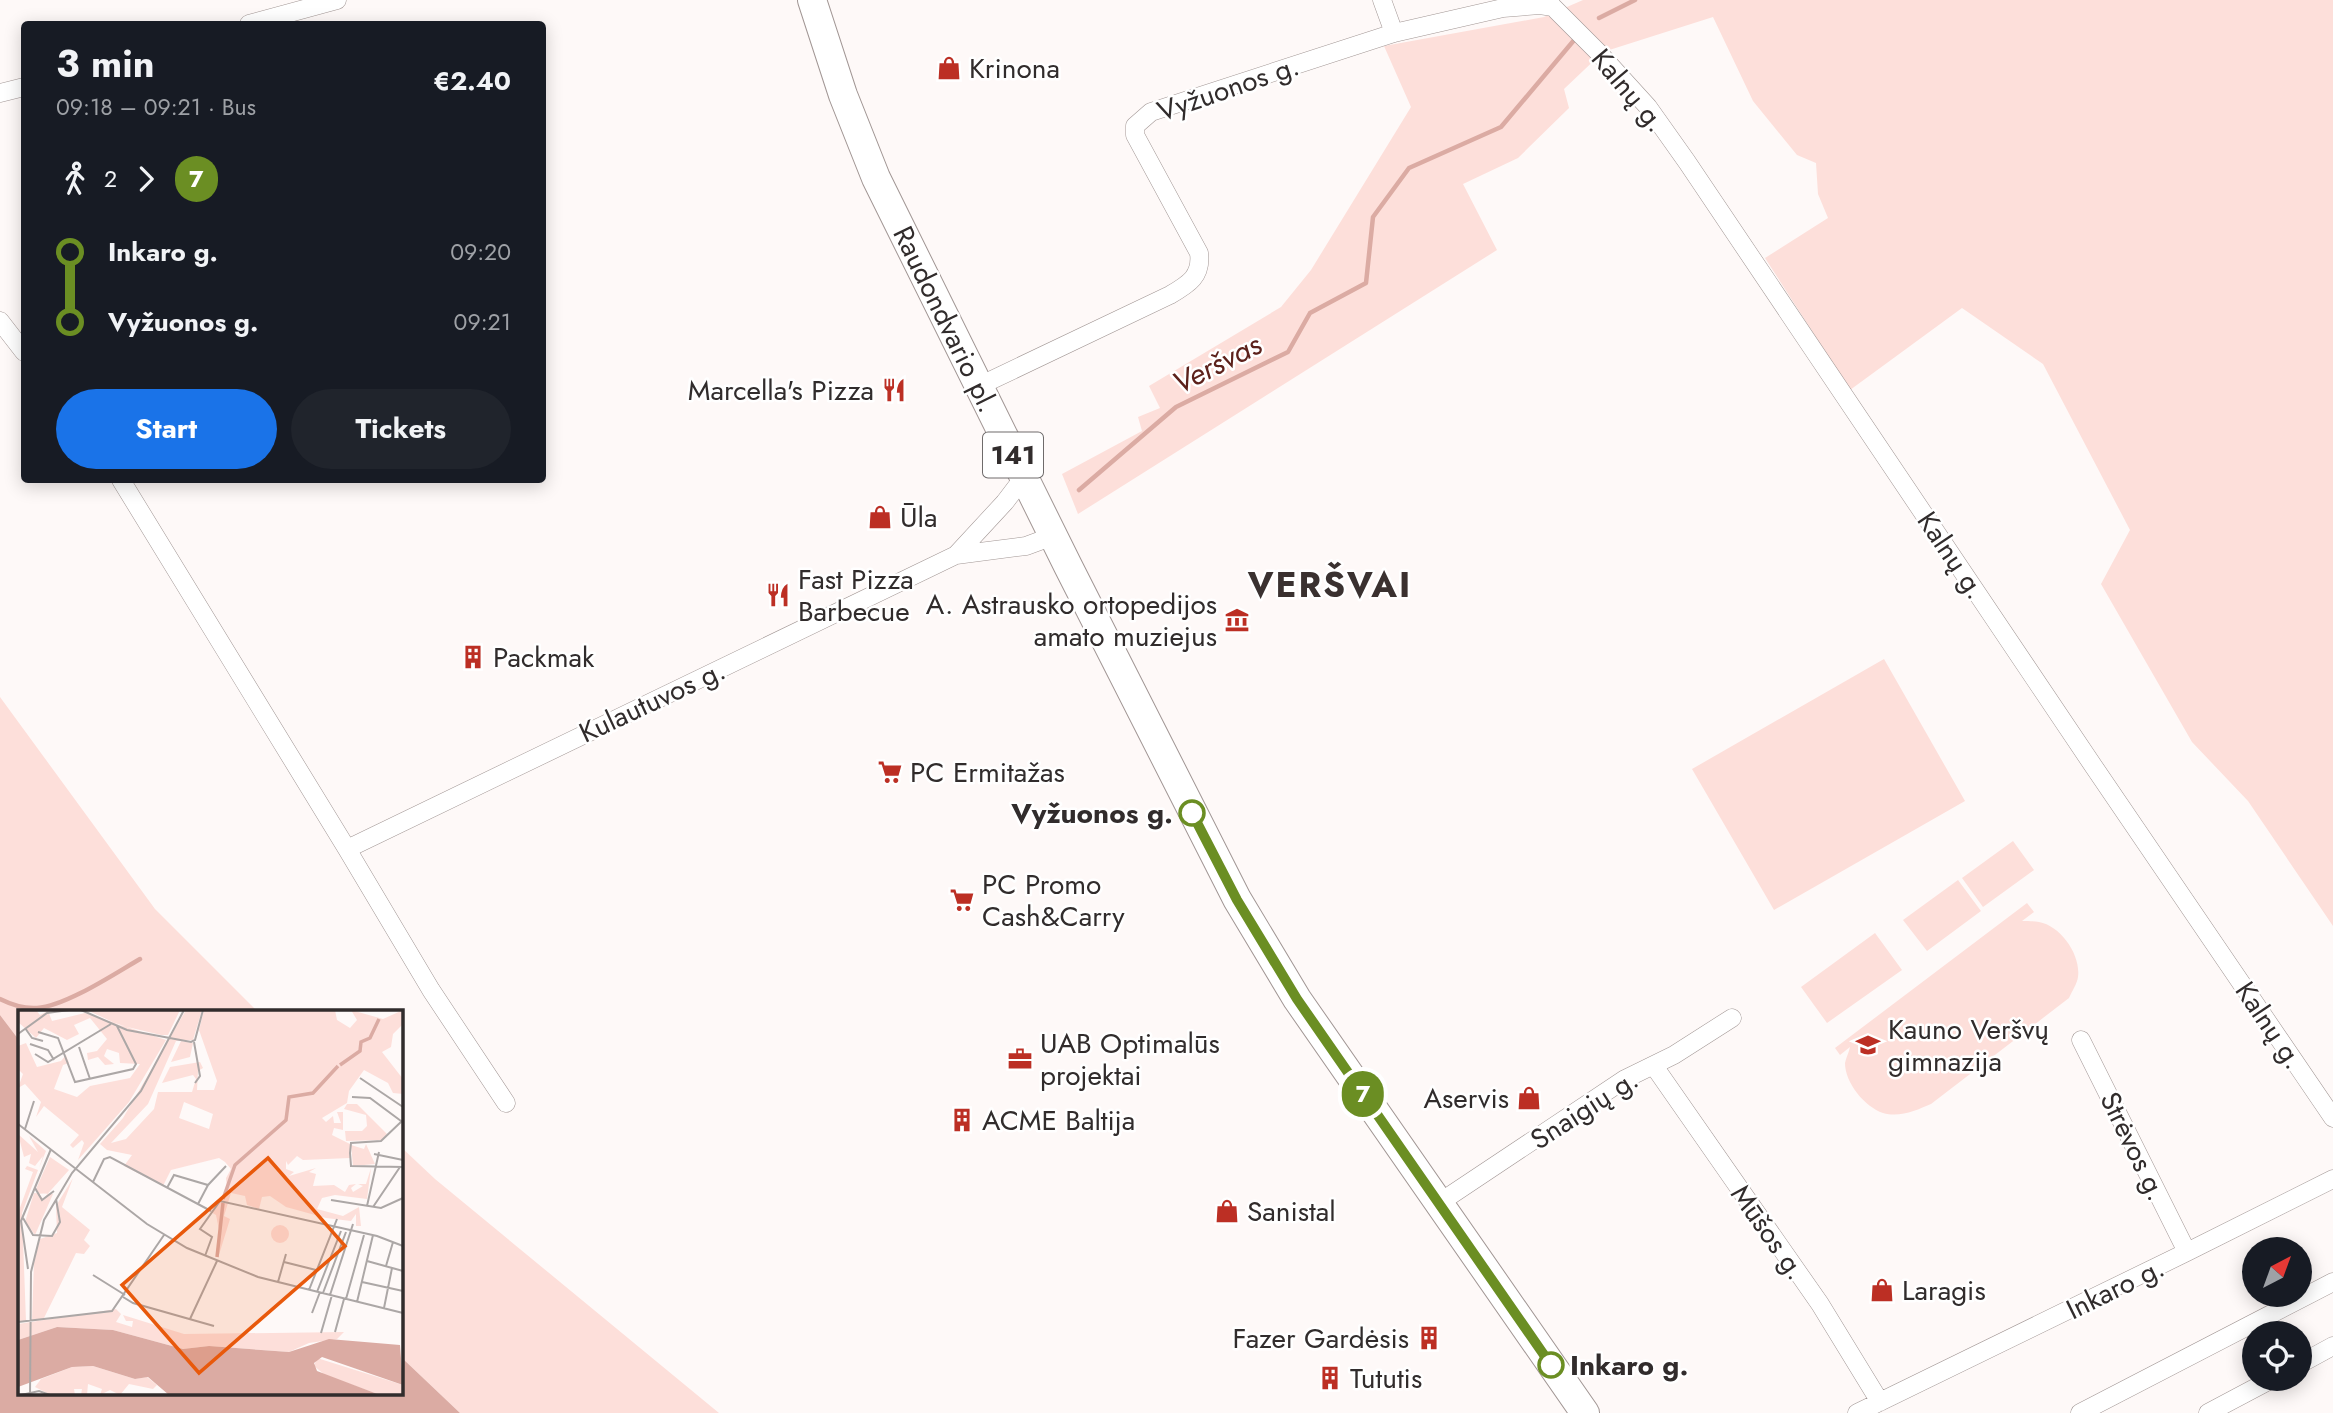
<!DOCTYPE html>
<html lang="en">
<head>
<meta charset="utf-8">
<style>
	:root { --surface:#171b24; --page:#20242c; --text:#f1f3f6; --muted:#9ea1a6; --accent:#1a73e8 }
	body { margin:0; font-family:Jost,sans-serif; background:var(--page); color:var(--text); height:100vh; display:flex; flex-direction:column; font-size:26px; white-space:nowrap }
	* { box-sizing:border-box; margin:0 }
	p { font-size:23px; color:var(--muted) }
	.icon { flex:none; width:38px; height:38px; fill:none; stroke:currentColor; stroke-width:2; stroke-linecap:round; stroke-linejoin:round }
	.map { position:relative; flex:1; overflow:hidden }
	.drawer { position:absolute; left:21px; top:21px; width:525px; height:462px; display:flex; flex-direction:column; background:var(--surface); border-radius:7px; box-shadow:0 4px 18px #0003 }
	.drawer>* { flex:none }
	.badge { padding:0 14px; border-radius:23px; font-size:24px; line-height:46px }
	.needle { width:46px; rotate:41deg }
	.buttons { position:absolute; left:2242px; top:1237px; display:grid; gap:14px }
	.buttons a { display:grid; place-items:center; width:70px; height:70px; border-radius:50%; background:var(--surface); box-shadow:0 4px 18px #0003; font-size:35px }
	.map>.badge { position:absolute; translate:-50% -50%; box-shadow:0 0 0 4px #fff }
	.legs { display:flex; align-items:center; gap:10px; height:77px; padding:0 35px; font-size:23px }
	.legs p { margin-inline-start:auto }
	.headline { display:flex; align-items:center; justify-content:space-between; height:119px; padding:0 35px }
	h1 { font-size:38px; font-weight:700; line-height:52px }
	.cta { display:flex; gap:14px; margin-top:auto; padding:14px 35px }
	.cta a { flex:1; height:80px; border-radius:42px; background:var(--accent); color:#fff; font-size:28px; font-weight:700; line-height:80px; text-align:center }
	.cta a+a { background:var(--page); color:var(--text) }
	ul { padding:0 35px; list-style:none }
	li { display:flex; align-items:center; gap:24px; height:70px; font-size:26px }
	li i { display:grid; place-items:center; width:10px; height:100%; margin:0 9px; background:currentColor }
	li i::after { content:''; width:18px; height:18px; margin:-9px; border:5px solid; border-radius:50%; background:var(--surface) }
	li p { margin-inline-start:auto }
	li:first-child i { background:linear-gradient(#0000 50%,currentColor 0) }
	li:last-child i { background:linear-gradient(currentColor 50%,#0000 0) }
	.map>svg:first-child { display:block }
	.green { fill:#fddfda }
	.water { fill:#dbaba3 }
	.lines { fill:none; stroke-linecap:round; stroke-linejoin:round }
	.stream { stroke:#dbaba3; stroke-width:4.5 }
	.street-casing { stroke:#a19694; stroke-width:19 }
	.primary-casing { stroke:#a19694; stroke-width:30 }
	.street { stroke:#fff; stroke-width:18 }
	.primary { stroke:#fff; stroke-width:28 }
	.line-1-casing { stroke:#fff; stroke-width:16 }
	.line-1 { stroke:#6b8e23; stroke-width:10 }
	.stop-1-dot { fill:#fff; stroke:#6b8e23; stroke-width:3.5 }
	.labels { text-anchor:middle; stroke-width:5; stroke-linejoin:round; paint-order:stroke }
	.shield { fill:#fff; stroke:#6f6b6b; stroke-width:2 }
	.shield-label { font-size:26px; font-weight:bold; fill:#312c2c }
	.poi-label { font-size:28px; fill:#312c2c; stroke:#fff; text-anchor:start }
	.street-label { font-size:28px; fill:#312c2c; stroke:#fff }
	.stop-label { font-size:28px; font-weight:bold; fill:#312c2c; stroke:#fff; text-anchor:end }
	.water-label { font-size:30px; font-style:italic; fill:#5c211b; stroke:#fff }
	.district-label { font-size:35px; font-weight:bold; letter-spacing:2px; fill:#3a3130; stroke:#fff }
	.inset-river { fill:none; stroke:#dbaba3; stroke-width:3.5 }
	.inset-road { fill:none; stroke:#aca7a6; stroke-width:2 }
	.view { fill:#e8590c; fill-opacity:0.15; stroke:#e8590c; stroke-width:3.5 }
	.inset-edge { fill:none; stroke:#312c2c; stroke-width:3.5 }
</style>
</head>
<body>
<div class="map">
<svg width="2333" height="1413" viewBox="0 0 2333 1413">
	<rect width="100%" height="100%" fill="#fef9f8"/>
	<!-- green -->
	<path class="green" d="M1583,0H2333V926L2248,801L2192,742L2101,584L2130,530L2043,364L1962,308L1850,390L1765,258L1828,218L1818,194L1816,163L1797,155L1753,101L1713,17L1603,52L1564,89L1569,108L1518,158L1463,184L1497,250L1078,514L1062,474L1142,431L1138,417L1160,408L1149,386L1281,307L1311,270L1411,107L1384,46L1544,17Z
		M1884,659L1965,801L1774,910L1692,769Z
		M0,697L155,909L258,1012H19V1040L0,1015Z
		M2013,841L2034,870L1983,907L1962,878Z
		M1958,880L1981,911L1927,951L1903,920Z
		M2027,903L2034,912L2022,921C2027,921 2034,921 2039,922C2061,926 2081,955 2078,977C2077,984 2072,991 2069,998L1931,1104C1917,1110 1900,1118 1883,1113C1865,1107 1845,1083 1845,1063C1846,1058 1849,1052 1850,1047L1840,1055L1835,1048Z
		M1875,933L1902,970L1827,1023L1801,987Z
		M401,1147L435,1179L719,1413H460L401,1357Z"/>
	<!-- water -->
	<path class="water" d="M0,1015L19,1040V1394H401V1357L460,1413H0Z"/>
	<g class="lines">
		<!-- stream -->
		<path class="stream" d="M1599,18L1635,0
			M1079,490L1176,407L1288,352L1310,313L1366,283L1373,217L1409,168L1501,127L1575,39
			M0,999C12,1005 23,1009 37,1008C66,1006 114,974 140,959"/>
		<!-- street casing -->
		<g class="street-casing">
			<path id="street" d="M1382,0L1394,33
				M249,24L337,0
				M0,93L24,87
				M0,321L24,352
				M979,386L1170,295C1189,284 1202,276 1199,253L1135,135V126L1151,112L1394,33L1503,8L1540,5L1553,7L1598,52L1648,107L1687,162L2094,767L2333,1118
				M121,480L347,849L431,990L506,1103
				M956,555L1005,502L1024,477
				M347,849L956,555L1026,546L1053,536
				M2081,1040L2187,1252
				M1654,1066L1820,1304L1880,1402
				M1439,1203L1625,1079L1674,1055L1732,1018
				M2300,1364L2333,1346
				M1857,1413L2187,1252L2333,1179
				M2080,1413L2333,1282
				M2208,1413L2272,1379"/>
		</g>
		<!-- primary casing -->
		<g class="primary-casing">
			<path id="primary" d="M812,0L843,95L876,178L1068,566L1237,899L1297,999L1585,1413"/>
		</g>
		<!-- street -->
		<use href="#street" class="street"/>
		<!-- primary -->
		<use href="#primary" class="primary"/>
	</g>
	<g class="lines">
		<!-- line-1 casing -->
		<g class="line-1-casing">
			<path id="line-1" d="M1192,813L1237,900L1297,999L1551,1365"/>
		</g>
		<!-- line-1 -->
		<use href="#line-1" class="line-1"/>
	</g>
	<!-- icons -->
	<defs>
		<g id="shop-bare" transform="scale(1.89)"><path d="M-5-2.5h2.3a2.7 3.5 0 0 1 5.4 0H5L5.5 6h-11ZM-1.5-2.5h3a1.5 2.3 0 0 0-3 0Z" fill="#bc2f24" stroke="#fff" stroke-width="2.5" paint-order="stroke"/></g>
		<g id="restaurant-bare" transform="scale(1.89)"><path d="M-5-6h1v4h1v-4h1v4h1v-4h1v5L-1.5 .5V6h-2V.5L-5-1ZM5-6V6H3V1.5H1.5Q1.5-4 5-6Z" fill="#bc2f24" stroke="#fff" stroke-width="2.5" paint-order="stroke"/></g>
		<g id="museum-bare" transform="scale(1.89)"><path d="M0-6L6-3V-2H-6V-3ZM-5-1h2V3h-2ZM-1-1h2V3h-2ZM3-1h2V3H3ZM-6 4H6V6H-6Z" fill="#bc2f24" stroke="#fff" stroke-width="2.5" paint-order="stroke"/></g>
		<g id="building-bare" transform="scale(1.89)"><path d="M-4-6H4V6H1V3H-1V6H-4ZM-2.5-4.3h1.7v1.8h-1.7ZM.8-4.3h1.7v1.8H.8ZM-2.5-1h1.7V.8h-1.7ZM.8-1h1.7V.8H.8Z" fill="#bc2f24" stroke="#fff" stroke-width="2.5" paint-order="stroke"/></g>
		<g id="supermarket-bare" transform="scale(1.89)"><path d="M-6-5.5h2.5l.6 2H6L4.5 2H-2.5L-4.4-4H-6ZM-1.5 3.2a1.3 1.3 0 1 0 .1 0ZM3 3.2a1.3 1.3 0 1 0 .1 0Z" fill="#bc2f24" stroke="#fff" stroke-width="2.5" paint-order="stroke"/></g>
		<g id="school-bare" transform="scale(1.89)"><path d="M0-5L7-2L0 1L-7-2ZM-4 1L0 2.5L4 1V4Q0 6-4 4Z" fill="#bc2f24" stroke="#fff" stroke-width="2.5" paint-order="stroke"/></g>
		<g id="office-bare" transform="scale(1.89)"><path d="M-6-3h4V-5.5h4V-3h4V5H-6ZM-1-4.5V-3h2v-1.5ZM-6 0V1H6V0Z" fill="#bc2f24" stroke="#fff" stroke-width="2.5" paint-order="stroke"/></g>
	</defs>
	<g fill-rule="evenodd">
		<use href="#shop-bare" x="949" y="68"/>
		<use href="#restaurant-bare" x="894" y="390"/>
		<use href="#shop-bare" x="880" y="517"/>
		<use href="#restaurant-bare" x="778" y="595"/>
		<use href="#museum-bare" x="1237" y="620"/>
		<use href="#building-bare" x="473" y="657"/>
		<use href="#supermarket-bare" x="890" y="772"/>
		<use href="#supermarket-bare" x="962" y="900"/>
		<use href="#school-bare" x="1868" y="1045"/>
		<use href="#office-bare" x="1020" y="1059"/>
		<use href="#shop-bare" x="1529" y="1098"/>
		<use href="#building-bare" x="962" y="1120"/>
		<use href="#shop-bare" x="1227" y="1211"/>
		<use href="#shop-bare" x="1882" y="1290"/>
		<use href="#building-bare" x="1429" y="1338"/>
		<use href="#building-bare" x="1330" y="1378"/>
	</g>
	<!-- markers -->
	<g class="stop-1-dot">
		<circle cx="1192" cy="813" r="12"/>
		<circle cx="1551" cy="1365" r="12"/>
	</g>
	<g class="labels">
		<!-- shield labels -->
		<rect class="shield" x="983" y="432.5" width="60" height="45" rx="5"/>
		<g class="shield-label">
			<text x="1013" y="464">141</text>
		</g>
		<!-- poi labels -->
		<g class="poi-label">
			<text x="969" y="78">Krinona</text>
			<text x="874" y="400" text-anchor="end">Marcella's Pizza</text>
			<text x="900" y="527">Ūla</text>
			<text x="798" y="589">Fast Pizza<tspan x="798" dy="32">Barbecue</tspan></text>
			<text x="1217" y="614" text-anchor="end">A. Astrausko ortopedijos<tspan x="1217" dy="32">amato muziejus</tspan></text>
			<text x="493" y="667">Packmak</text>
			<text x="910" y="782">PC Ermitažas</text>
			<text x="982" y="894">PC Promo<tspan x="982" dy="32">Cash&amp;Carry</tspan></text>
			<text x="1888" y="1039">Kauno Veršvų<tspan x="1888" dy="32">gimnazija</tspan></text>
			<text x="1040" y="1053">UAB Optimalūs<tspan x="1040" dy="32">projektai</tspan></text>
			<text x="1509" y="1108" text-anchor="end">Aservis</text>
			<text x="982" y="1130">ACME Baltija</text>
			<text x="1247" y="1221">Sanistal</text>
			<text x="1902" y="1300">Laragis</text>
			<text x="1409" y="1348" text-anchor="end">Fazer Gardėsis</text>
			<text x="1350" y="1388">Tututis</text>
		</g>
		<!-- street labels -->
		<g class="street-label">
			<text transform="translate(1228 88) rotate(-19)" y="10">Vyžuonos g.</text>
			<text transform="translate(1629 90) rotate(50)" y="10">Kalnų g.</text>
			<text transform="translate(946 319) rotate(64)" y="10">Raudondvario pl.</text>
			<text transform="translate(1952 555) rotate(56)" y="10">Kalnų g.</text>
			<text transform="translate(652 701) rotate(-25)" y="10">Kulautuvos g.</text>
			<text transform="translate(2270 1025) rotate(56)" y="10">Kalnų g.</text>
			<text transform="translate(1584 1109) rotate(-33)" y="10">Snaigių g.</text>
			<text transform="translate(2134 1146) rotate(64)" y="10">Strėvos g.</text>
			<text transform="translate(1769 1232) rotate(55)" y="10">Mūšos g.</text>
			<text transform="translate(2115 1288) rotate(-26)" y="10">Inkaro g.</text>
		</g>
		<!-- stop labels -->
		<g class="stop-label">
			<text x="1173" y="823">Vyžuonos g.</text>
			<text x="1570" y="1375" text-anchor="start">Inkaro g.</text>
		</g>
		<!-- water labels -->
		<g class="water-label">
			<text transform="translate(1217 364) rotate(-27)" y="10">Veršvas</text>
		</g>
		<!-- district labels -->
		<g class="district-label">
			<text x="1330" y="597">VERŠVAI</text>
		</g>
	</g>
	<!-- overview -->
	<g transform="translate(18 1010)">
		<rect width="385" height="385" fill="#fef9f8"/>
		<path d="M0,0H18L22,5L30,1L34,11L67,3L148,30L111,92L60,150L66,133L64,130L55,138L52,135L61,125L26,96L18,107L23,92L7,74L0,78L5,64L0,59V36L8,33L19,57L43,51L48,45L51,53L45,55L36,79L59,87L72,76L112,68L122,54L102,53L101,43L89,39L86,46L96,54L87,55L80,47L70,50L69,43L79,41L89,29L72,8L56,15L61,24L49,30L26,18L18,28L0,12ZM69,0H162L150,25H143L101,15ZM168,0H184L175,30L158,31L130,94L93,133L108,129L136,99L140,82H174L178,69L175,65L144,73L152,57L182,52L185,58L180,61L179,80H196L199,71L181,20L186,0H317L319,10L332,18L339,10L333,0L365,9L385,0V14L375,24L373,37L364,42L385,69V84L375,83L370,73L346,60L331,81L329,93L304,108L308,112L315,106L316,113H323L319,102H325V120L316,118L314,125L332,134V148L285,150L279,146L270,155L268,151V159L276,162L271,166L298,158L291,162L298,164L295,176L316,175L327,182L331,175L338,174L333,178L335,182L345,176L340,174H348L353,158L349,189L317,185L304,188L299,199L325,206L341,197L343,216H338V204L333,211L308,208L268,197L252,186L244,187L241,199L229,195L227,186L213,183L206,206L212,209L200,248L201,220L198,205L193,202L209,178L208,168L213,159L207,152L201,148L153,160L145,176L106,156L114,145L89,140L82,134L105,108ZM166,92L195,104L191,119L161,108ZM163,31L175,33L172,47L153,52ZM329,94H339L369,124L363,130L328,131L327,121H344L349,116L348,105L326,99ZM0,124L20,142L11,126L28,141L21,158L25,146L17,156L11,153L13,144L6,147ZM348,134L357,154L335,156L333,135L346,139ZM32,147L51,160L25,189L18,179ZM9,156L20,160L4,203L8,311H0V203L15,162L7,159ZM55,168L44,197L72,220L66,230L72,236L66,244L58,243L25,310L14,311L16,252L22,229L39,223L38,196ZM16,183L35,184L17,225L7,212ZM253 224a9 9 0 1 1 18 0a9 9 0 1 1-18 0ZM98,299L103,304L98,312L114,317L115,311H108L105,305L166,324L326,322L319,329L291,333L271,342L191,336L165,339L95,320L39,317L0,330V314ZM299,348L385,375V385H362L307,365L296,356ZM75,356L117,369L129,367L139,375L135,379L111,374L102,385L92,380L82,385L84,379L70,374L69,385H63L64,379H56L57,385H33L17,377L23,369L54,357Z" fill="#fddfda" fill-rule="evenodd"/>
		<path d="M39,317L95,320L165,339L191,336L271,342L311,329L382,335L385,375L304,347L296,353L299,361L362,385H151L130,367L117,369L75,356L54,357L0,377V330Z" fill="#dbaba3"/>
		<path class="inset-river" d="M322,55L342,41L343,32L352,28L361,9M205,189L217,155L268,110L271,87L295,83L320,56M199,247L205,193"/>
		<path class="inset-road" d="M63,0L109,20L173,32L177,30L185,0M7,18L14,28L25,31M20,22L40,28L57,72L115,59L118,54L99,16M0,24L29,3L51,0M176,32L182,66L177,73M12,34L30,40L36,50M61,37L72,69M17,44L30,52L93,14M342,68L385,97M334,87L352,88L383,111M385,110L363,131L333,133L332,143L333,156L385,157M0,114L129,214L169,238L240,267L385,303M7,119L16,91M356,144L385,150M75,172L86,149L92,147L193,201M17,178L24,190L36,181M149,178L156,165L190,175L208,156M313,190L363,198L385,188M180,194L190,175M349,196L361,142M355,197L382,157M5,208L15,225L34,226L42,212L38,189M187,246L194,227L182,219L202,191L359,226L385,236M349,251L385,261M266,252L298,260M368,256L375,232M10,259L3,211L33,139M75,265L107,285M260,272L268,244M344,272L385,281M291,280L319,209M299,282L323,221M305,283L328,222M312,285L335,214M105,287L115,293L196,316M328,289L346,225M339,292L355,225M366,298L374,258M294,303L302,282M172,309L199,251M0,312L94,301L146,225M317,322L326,289M303,323L314,285M3,385L21,381L32,385M12,385L13,262L26,210L54,163L123,81L166,0"/>
		<path class="view" d="M250,148L327,236L181,363L104,275Z"/>
		<rect width="385" height="385" class="inset-edge"/>
	</g>
</svg>
<div class="buttons">
<a><svg class="needle" viewBox="-14 -14 28 28"><path d="M0-13l5 13h-10z" fill="#e53935"/><path d="M0 13l5-13h-10z" fill="#9ea1a6"/></svg></a>
<a><svg class="icon" aria-label="locate" viewBox="0 0 24 24"><circle cx="12" cy="12" r="6"/><path d="M12 2v4M12 18v4M2 12h4M18 12h4"/></svg></a>
</div>
<b class="badge" style="left:1363px;top:1094px;background:#6b8e23;color:#fff">7</b>
<section class="drawer">
<div class="headline"><div><h1>3 min</h1><p>09:18 – 09:21 · Bus</p></div><b>€2.40</b></div>
<div class="legs"><svg class="icon" aria-label="walk" viewBox="0 0 24 24"><circle cx="13" cy="4" r="2"/><path d="M13 8l-2 6 4 7M11 14l-3 7M7 12l3-4h3l4 4"/></svg>2<svg class="icon" aria-label="forward" viewBox="0 0 24 24"><path d="M9 5l7 7-7 7"/></svg><b class="badge" style="background:#6b8e23;color:#fff">7</b></div>
<ul>
<li><i style="color:#6b8e23"></i><b>Inkaro g.</b><p>09:20</p></li>
<li><i style="color:#6b8e23"></i><b>Vyžuonos g.</b><p>09:21</p></li>
</ul>
<div class="cta"><a>Start</a><a>Tickets</a></div>
</section>
</div>
</body>
</html>
